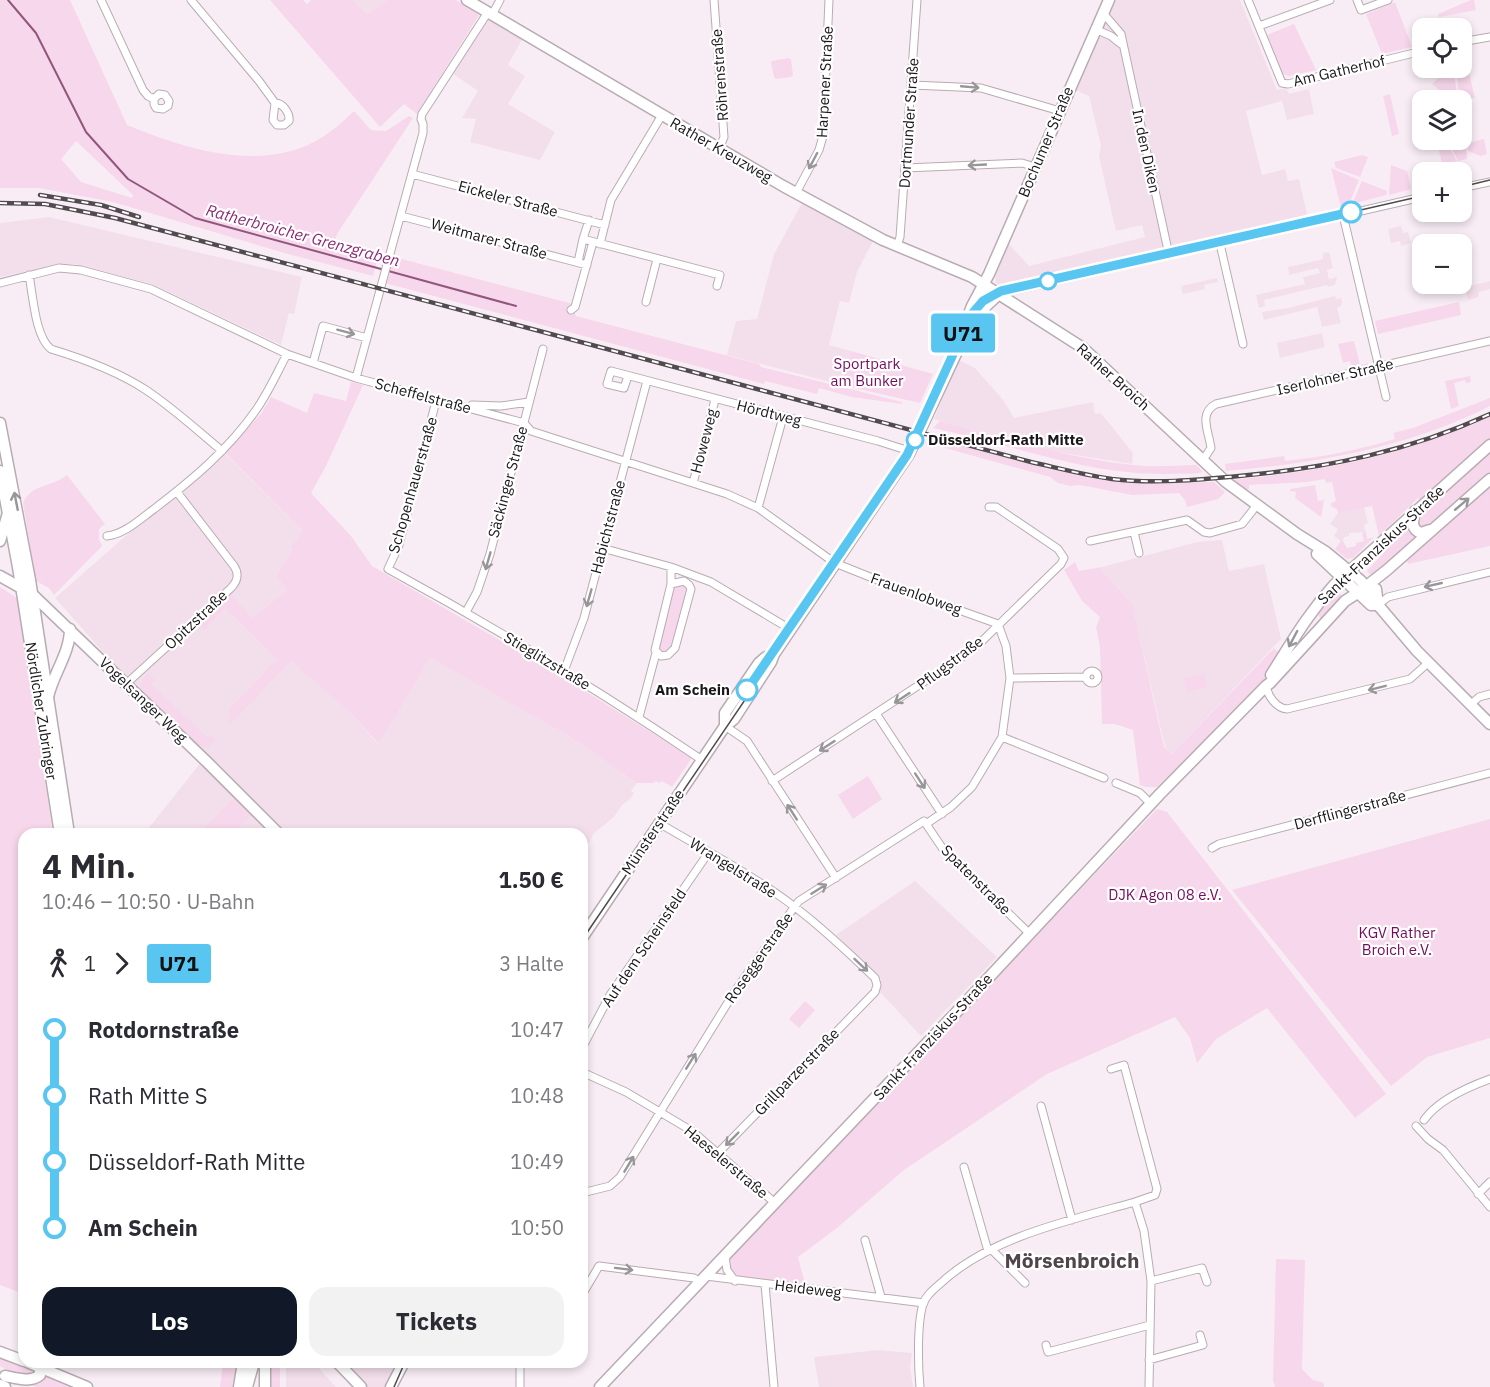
<!DOCTYPE html>
<html lang="de">
<head>
<meta charset="utf-8">
<style>
	:root { --surface:#fff; --page:#f2f2f3; --text:#2b2b33; --muted:#7c7c81; --accent:#111827 }
	body { margin:0; font-family:"IBM Plex Sans",sans-serif; background:var(--page); color:var(--text); height:100vh; display:flex; flex-direction:column; font-size:22px; white-space:nowrap }
	* { box-sizing:border-box; margin:0 }
	p { font-size:20px; color:var(--muted) }
	.icon { flex:none; width:33px; height:33px; fill:none; stroke:currentColor; stroke-width:2; stroke-linecap:round; stroke-linejoin:round }
	.map { position:relative; flex:1; overflow:hidden }
	.drawer { position:absolute; left:18px; top:828px; width:570px; height:540px; display:flex; flex-direction:column; background:var(--surface); border-radius:18px; box-shadow:0 3px 9px #0003 }
	.drawer>* { flex:none }
	.badge { padding:0 12px; border-radius:4px; font-size:21px; line-height:39px }
	.fabs { position:absolute; left:1412px; top:18px; display:grid; gap:12px }
	.fabs a { display:grid; place-items:center; width:60px; height:60px; border-radius:12px; background:var(--surface); box-shadow:0 3px 9px #0003; font-size:30px }
	.map>.badge { position:absolute; translate:-50% -50%; box-shadow:0 0 0 3px #fff }
	.legs { display:flex; align-items:center; gap:9px; height:66px; padding:0 24px; font-size:20px }
	.legs p { margin-inline-start:auto }
	.summary { display:flex; align-items:center; justify-content:space-between; height:102px; padding:0 24px }
	h1 { font-size:33px; font-weight:700; line-height:45px }
	.cta { display:flex; gap:12px; margin-top:auto; padding:12px 24px }
	.cta a { flex:1; height:69px; border-radius:18px; background:var(--accent); color:#fff; font-size:24px; font-weight:700; line-height:69px; text-align:center }
	.cta a+a { background:var(--page); color:var(--text) }
	ul { padding:0 24px; list-style:none }
	li { display:flex; align-items:center; gap:21px; height:66px; font-size:22px }
	li i { display:grid; place-items:center; width:9px; height:100%; margin:0 8px; background:currentColor }
	li i::after { content:''; width:15px; height:15px; margin:-8px; border:4px solid; border-radius:50%; background:var(--surface) }
	li p { margin-inline-start:auto }
	li:first-child i { background:linear-gradient(#0000 50%,currentColor 0) }
	li:last-child i { background:linear-gradient(currentColor 50%,#0000 0) }
	.map>svg:first-child { display:block }
	.built { fill:#f3dfeb }
	.green { fill:#f7d7eb; fill-rule:evenodd }
	.lines { fill:none; stroke-linecap:round; stroke-linejoin:round }
	.stream { stroke:#92567e; stroke-width:2 }
	.street-casing { stroke:#b8acb3; stroke-width:9 }
	.secondary-casing { stroke:#b8acb3; stroke-width:13 }
	.primary-casing { stroke:#b8acb3; stroke-width:13 }
	.street { stroke:#fff; stroke-width:7 }
	.secondary { stroke:#fff; stroke-width:10 }
	.primary { stroke:#fff; stroke-width:10 }
	.tram { stroke:#514b4f; stroke-width:1.5 }
	.rail-casing { stroke:#514b4f; stroke-width:4.5 }
	.rail { stroke:#fff; stroke-width:2; stroke-dasharray:7; stroke-linecap:butt }
	.oneway { stroke:#989698 }
	.line-1-casing { stroke:#fff; stroke-width:14 }
	.line-1 { stroke:#59c6f2; stroke-width:9 }
	.stop-1-dot { fill:#fff; stroke:#59c6f2; stroke-width:3 }
	.labels { text-anchor:middle; stroke-width:4.5; stroke-linejoin:round; paint-order:stroke }
	.street-label { font-size:15px; fill:#1a1619; stroke:#fff }
	.park-label { font-size:15px; fill:#750d5d; stroke:#fff }
	.stop-label { font-size:15px; font-weight:bold; fill:#1a1619; stroke:#fff; text-anchor:start }
	.water-label { font-size:16px; font-style:italic; fill:#8d2973; stroke:#fff }
	.district-label { font-size:21px; font-weight:bold; fill:#4f454b; stroke:#fff }
</style>
</head>
<body>
<div class="map">
<svg width="1490" height="1387" viewBox="0 0 1490 1387">
	<rect width="100%" height="100%" fill="#f9edf5"/>
	<!-- built -->
	<path class="built" d="M353,0H387L367,14Z
		M1116,0H1240L1277,90L1286,88L1289,94L1309,89L1314,114L1287,120L1282,101L1246,111L1262,175L1285,169L1288,181L1299,179L1307,214L1292,224L1084,272L1083,268L1024,282V286L1002,291L996,283L995,275L1009,244L1029,266L1145,237L1142,225L1116,231L1099,157L1101,146L1089,96L1073,89Z
		M494,18L524,36L508,65L525,76L508,104L555,132L540,160L470,142L476,119L462,118L478,91L449,71L485,20Z
		M802,203L873,241L857,272L849,303L840,301L829,345L851,351L842,385L727,355L736,321L757,319L774,254Z
		M49,217L302,277L294,314L289,313L281,345L152,284L75,264L57,265L0,277V223Z
		M1401,226L1403,233L1408,232L1411,243L1401,246L1400,241L1391,243L1388,229Z
		M1329,252L1333,268L1327,270L1329,279L1337,277L1335,285L1328,287L1327,285L1264,300L1265,306L1259,308L1256,295L1305,284L1303,277L1320,273L1318,268L1289,275L1288,267L1323,259V253Z
		M1217,278L1218,282L1204,285L1205,289L1183,294L1181,286Z
		M1490,281V289L1479,292V297L1468,300L1465,287Z
		M1335,296L1336,299L1341,298L1342,302L1341,306L1337,308L1341,323L1322,327L1317,307L1264,320L1262,312L1288,308Z
		M1322,333L1325,347L1280,358L1277,343Z
		M958,360L975,368L1004,401L1014,418L1093,402L1095,414L1100,413L1105,418L1133,453L1132,464L1044,450L934,419Z
		M222,451L302,530L293,549L276,576L287,590L252,618L291,660L353,715L377,743L402,706L430,656L567,735L637,783L631,791L634,793L630,799L622,805L614,817L594,833L589,843H582V834H288L222,767L127,679L55,598Z
		M1364,507L1368,523L1364,525L1366,532L1349,533V536L1345,537L1341,541L1334,536L1338,529L1330,524L1338,513Z
		M1222,540L1229,571L1264,564L1281,639L1172,754L1165,747L1132,603L1102,571V567L1197,542Z
		M202,761L272,834H144Z
		M915,881L997,957L921,1036L879,991L881,979L836,935Z
		M878,1350L912,1353L910,1367L913,1387H819L814,1357Z
		M304,1362H313L336,1387H286V1368Z
		M346,1362H400L388,1387H368Z"/>
	<!-- green -->
	<path class="green" d="M0,0H70L127,125C183,148 256,172 314,142C329,134 342,123 354,111L371,130L386,131L409,116L413,118L337,234L335,241L379,253L373,276L288,254L113,202L39,188H0ZM76,141L133,195L132,198L81,182L61,159Z
		M270,0H303L307,4L311,0H353L367,14L387,0H456L479,15L417,114L404,104L380,127Z
		M1471,0H1474L1476,10L1439,17L1438,14Z
		M1395,2L1412,47L1382,54L1366,14Z
		M1294,24L1316,70L1289,76L1282,74L1267,35Z
		M789,58L791,60L793,75L791,77L776,79L774,77L771,63L772,61Z
		M1468,69L1475,98L1460,100L1456,72Z
		M1454,72L1458,100H1452L1432,84L1439,77Z
		M1390,94L1399,134L1392,136L1383,96Z
		M1465,125L1467,159L1458,161L1451,147L1456,149L1457,147L1450,144L1448,140H1461V126Z
		M1484,139L1487,154L1481,156L1468,151V143Z
		M1437,141L1448,145L1457,161L1442,164Z
		M1362,155L1368,157L1360,177L1336,168L1334,162Z
		M1391,165L1407,171L1411,189L1389,195Z
		M1331,168L1359,180L1349,204L1341,207Z
		M1362,181L1387,191L1386,195L1352,204Z
		M394,257L573,304L576,316L759,364L761,367L902,402V404L852,397L819,388L817,394L765,381L764,384L385,283L390,273L517,306L390,271Z
		M1459,302L1461,315L1378,334L1375,321Z
		M1354,341L1360,365L1368,363L1369,366L1352,370L1350,361L1343,363L1338,344Z
		M851,351L933,374L920,403L842,385Z
		M1470,376L1471,382L1466,383L1465,380L1454,383L1459,406L1451,409L1445,381Z
		M351,382L363,385L326,466L311,493L351,536L372,566L561,676L692,758L672,787L662,781L659,783L656,781L653,783H637L567,735L430,657L402,706L378,743L353,715L291,661L229,725L230,707L242,697L277,659L225,608L204,630L199,624L230,593L252,618L287,590L276,576L293,549L291,546L296,541L302,530L225,453L261,414L271,397L307,413L314,393L346,401Z
		M1490,398V406C1407,448 1318,463 1226,471L1225,464L1284,456L1285,461C1323,457 1358,450 1395,439L1393,433L1413,428Z
		M1490,416V440L1421,501L1418,498L1379,536L1372,506L1338,513L1337,509L1331,506V503L1336,501L1332,482L1326,483L1325,479L1307,482L1249,485V489L1245,490L1233,480C1327,470 1404,456 1490,416Z
		M940,421C1007,439 1075,461 1145,466C1162,467 1179,465 1196,465L1203,472C1192,475 1178,473 1166,474C1086,475 1011,444 933,428Z
		M931,437L1044,468L1107,480L1135,483L1214,482L1225,492L1218,499L1187,507L1185,500L1179,493L1132,495L1080,485L1070,486L1058,483L1050,477L927,443Z
		M1488,452L1490,453V474L1430,529L1421,532L1414,520Z
		M67,475L105,524L99,529V539L102,546L54,595L49,588L36,581L23,503C32,483 51,488 67,475Z
		M1490,484V546L1408,564L1406,558Z
		M1315,485L1318,501L1324,500L1321,517L1295,498L1296,492L1290,491V489Z
		M1408,526L1419,536L1373,577L1367,571Z
		M1366,532L1367,539L1374,537L1353,558L1347,559L1335,549L1342,539L1347,548L1356,546V543L1364,541L1362,533Z
		M1075,562L1079,571L1102,567V571L1132,603L1164,747L1172,754L1274,648L1277,651H1283L1261,688L1157,787H1146L1140,785L1133,730L1115,724H1102L1100,647L1096,627L1100,617L1082,601L1064,570Z
		M684,584L688,589L674,641C671,649 670,652 661,653L657,649L674,586Z
		M0,587L17,598L53,834H24V1294L0,1285Z
		M1335,589L1342,596L1321,619L1317,613Z
		M148,673L155,680L151,684L208,738L211,735L216,740L208,747L199,746L140,691L142,680Z
		M1204,674L1207,687L1187,692L1184,678Z
		M868,776L882,799L853,819L838,795Z
		M234,798L252,815L231,834H199Z
		M1157,809L1167,812L1386,1094L1355,1118L1267,1008L1216,1039L1197,1063L1190,1038L1175,1017L1047,1074L904,1170L837,1228L798,1257L806,1287L739,1278L732,1275L728,1265L729,1259Z
		M1490,819V1038L1427,1057L1391,1086L1232,890Z
		M805,1001L815,1010L799,1028L789,1019Z
		M1276,1259L1305,1260L1302,1369L1313,1380L1324,1383V1387H1275L1273,1380Z
		M0,1358L37,1372V1373L18,1375L0,1366Z
		M223,1362H239L236,1387H220Z
		M270,1362H280V1387H270Z
		M44,1375L73,1387H36L31,1385Z"/>
	<g class="lines">
		<!-- stream -->
		<path class="stream" d="M8,0L36,33L86,132L128,179L195,218L516,306"/>
		<!-- street casing -->
		<g class="street-casing">
			<path id="street" d="M101,0L143,90L148,96L154,99V104L156,108L163,109L168,106L169,101L165,95L159,94L154,99
				M191,0L259,81L275,103C283,103 290,113 289,121L284,125H277L273,120L275,103
				M714,0L724,137L719,149
				M1248,0L1282,83L1288,84L1422,51
				M1357,0L1361,10L1388,0
				M1103,13L1121,34L1169,255
				M492,15L500,0
				M1259,26L1330,0
				M1095,29L1111,36L1121,44
				M1461,42L1490,37
				M912,85L981,88L1060,111
				M905,168L1022,163L1035,167
				M412,174L605,225
				M1461,188L1490,182
				M796,193L819,150L823,136L829,0
				M1343,215L1386,397
				M401,216L587,265
				M589,220L583,239L720,275L717,286
				M600,244L611,200L662,115
				M1220,244L1243,344
				M897,246L900,237L917,0
				M578,262L583,239
				M29,275C33,295 35,337 51,349C84,359 117,371 146,390C173,408 197,430 222,451
				M0,283L59,268L81,270L151,289L287,354L356,378L524,423L531,431L727,494L758,508L835,563L900,589L998,624
				M999,294L1422,197
				M646,302L657,259
				M571,310L575,307L593,242
				M313,363L323,326L367,338
				M628,376L624,388L607,384L611,371L878,441L903,449L909,454
				M356,378L423,133V124L421,119L422,114L488,12
				M436,401L399,545L388,569C496,628 600,691 702,760
				M472,405L501,406L529,402
				M1203,460L1211,448C1209,432 1198,413 1216,404L1490,341
				M693,483L715,400
				M758,508L783,417
				M1134,532L1139,553
				M107,536C125,534 140,519 154,509C192,480 228,450 256,410C268,393 277,373 287,354
				M1090,541L1187,520L1204,532L1210,533L1242,524L1257,505
				M602,548L671,567L711,582L790,629
				M671,584L684,581L689,585L691,589L675,648L668,655L661,656L655,650L671,584V567
				M1378,605L1388,597L1490,572
				M466,612L477,592L490,554L543,349
				M564,671L584,618L647,381
				M1086 677a6 6 0 1 1 12 0a6 6 0 1 1-12 0Z
				M1010,678L1086,677
				M126,684L230,589C237,582 240,575 234,566L177,492
				M1266,686C1268,696 1276,708 1287,709L1410,679L1428,663
				M1470,705L1479,697L1490,694
				M877,715L942,814
				M639,717L656,653
				M725,726L747,741L836,878
				M1002,737L1104,778
				M772,781L962,657L980,643L1061,564L1064,558L1058,549L996,507H989
				M1116,783L1140,793L1151,804
				M659,823C704,850 755,876 796,908C824,929 850,954 875,978L877,985L875,992L719,1152
				M926,824L951,807L972,787L1002,737L1010,678L1006,646L998,624
				M1212,848L1219,844L1490,773
				M582,1048L610,995L709,852
				M1111,1069L1124,1065L1157,1189L1155,1195L1135,1202L1144,1231L1151,1281L1149,1387
				M582,1072L626,1092L692,1131L775,1203
				M1041,1106L1072,1220
				M1424,1120C1438,1100 1468,1087 1490,1079
				M1416,1126L1428,1139L1443,1150L1490,1207
				M964,1167L988,1251
				M582,1193L610,1186L620,1177L735,991L795,906L799,901L924,821L945,852L1030,934
				M1478,1194L1490,1182
				M865,1240L881,1297
				M992,1250L1025,1283
				M725,1257L727,1270L735,1281
				M706,1276L924,1303
				M1151,1281L1202,1268L1207,1282
				M765,1284L774,1387
				M582,1295L599,1266L694,1278L700,1282
				M1046,1345L1048,1352L1150,1325
				M1149,1360L1203,1345L1200,1335
				M520,1362V1387
				M920,1387C918,1366 917,1324 923,1304C926,1295 934,1289 941,1283C990,1237 1071,1220 1135,1202"/>
		</g>
		<!-- secondary casing -->
		<g class="secondary-casing">
			<path id="secondary" d="M467,0L783,186L883,240L972,277L1083,348L1226,482L1297,534L1326,552L1360,580L1375,596
				M961,335L972,306L989,274L1109,0
				M1415,511C1413,520 1410,529 1421,533L1430,530
				M0,541L8,513
				M1317,554L1371,605H1378
				M0,576L32,594L207,762L279,834
				M1376,589L1378,605L1417,651L1490,724
				M1271,675C1292,642 1307,615 1334,585L1490,445
				M48,697C53,674 70,653 70,629
				M725,726V713L759,663L766,657L774,654
				M582,938L725,726L734,719L771,662L774,654L909,454L962,341L986,306L999,294
				M337,1362L361,1387
				M391,1387L404,1362
				M600,1387L967,1001L1159,795L1266,686L1270,683L1345,601L1359,592L1387,570L1490,479"/>
		</g>
		<!-- primary casing -->
		<g class="primary-casing">
			<path id="primary" d="M0,423L30,580L69,834
				M0,471L18,567L60,834
				M0,1352L24,1361
				M27,1362L87,1387
				M5,1376C16,1378 31,1383 40,1375V1367
				M0,1385L5,1387
				M239,1387L243,1362
				M247,1387L254,1362
				M265,1387V1362"/>
		</g>
		<!-- street -->
		<use href="#street" class="street"/>
		<!-- secondary -->
		<use href="#secondary" class="secondary"/>
		<!-- primary -->
		<use href="#primary" class="primary"/>
		<!-- tram -->
		<path class="tram" d="M1461,187L1490,180
			M922,425L971,315L981,303L994,294L1422,196
			M582,940L897,476L921,435
			M394,1387L405,1362"/>
		<!-- rail casing -->
		<g class="rail-casing">
			<path id="rail" d="M40,195L101,205L139,217
				M0,203L45,204L115,218L1031,462C1058,468 1084,475 1112,479C1154,484 1197,480 1239,476C1327,468 1410,451 1490,414"/>
		</g>
		<!-- rail -->
		<use href="#rail" class="rail"/>
	</g>
	<!-- one-way arrows -->
	<defs><path id="oneway-shaft" d="M-6 0H5M1.5-3L5.5 0L1.5 3" fill="none" stroke-width="1.6" stroke-linecap="round" stroke-linejoin="round" transform="scale(1.5)"/></defs>
	<g class="oneway">
		<use href="#oneway-shaft" transform="translate(970 87) rotate(5)"/>
		<use href="#oneway-shaft" transform="translate(813 161) rotate(118)"/>
		<use href="#oneway-shaft" transform="translate(977 165) rotate(177)"/>
		<use href="#oneway-shaft" transform="translate(346 332) rotate(15)"/>
		<use href="#oneway-shaft" transform="translate(16 501) rotate(-101)"/>
		<use href="#oneway-shaft" transform="translate(1462 504) rotate(-40)"/>
		<use href="#oneway-shaft" transform="translate(488 561) rotate(106)"/>
		<use href="#oneway-shaft" transform="translate(1433 585) rotate(167)"/>
		<use href="#oneway-shaft" transform="translate(589 598) rotate(106)"/>
		<use href="#oneway-shaft" transform="translate(1293 639) rotate(118)"/>
		<use href="#oneway-shaft" transform="translate(1377 688) rotate(166)"/>
		<use href="#oneway-shaft" transform="translate(902 698) rotate(147)"/>
		<use href="#oneway-shaft" transform="translate(827 746) rotate(147)"/>
		<use href="#oneway-shaft" transform="translate(920 781) rotate(57)"/>
		<use href="#oneway-shaft" transform="translate(792 812) rotate(-123)"/>
		<use href="#oneway-shaft" transform="translate(819 889) rotate(-32)"/>
		<use href="#oneway-shaft" transform="translate(861 965) rotate(43)"/>
		<use href="#oneway-shaft" transform="translate(691 1061) rotate(-58)"/>
		<use href="#oneway-shaft" transform="translate(732 1139) rotate(135)"/>
		<use href="#oneway-shaft" transform="translate(629 1164) rotate(-59)"/>
		<use href="#oneway-shaft" transform="translate(624 1269) rotate(7)"/>
	</g>
	<g class="lines">
		<!-- line-1 casing -->
		<g class="line-1-casing">
			<path id="line-1" d="M747,690L907,455L971,315L983,301L1001,291L1351,212"/>
		</g>
		<!-- line-1 -->
		<use href="#line-1" class="line-1"/>
	</g>
	<!-- markers -->
	<g class="stop-1-dot">
		<circle cx="1351" cy="212" r="10"/>
		<circle cx="1048" cy="281" r="8"/>
		<circle cx="915" cy="440" r="8"/>
		<circle cx="747" cy="690" r="10"/>
	</g>
	<g class="labels">
		<!-- street labels -->
		<g class="street-label">
			<text transform="translate(1339 71) rotate(-13)" y="5">Am Gatherhof</text>
			<text transform="translate(720 75) rotate(-94)" y="5">Röhrenstraße</text>
			<text transform="translate(825 82) rotate(-87)" y="5">Harpener Straße</text>
			<text transform="translate(909 123) rotate(-86)" y="5">Dortmunder Straße</text>
			<text transform="translate(1046 142) rotate(-67)" y="5">Bochumer Straße</text>
			<text transform="translate(721 150) rotate(30)" y="5">Rather Kreuzweg</text>
			<text transform="translate(1146 151) rotate(78)" y="5">In den Diken</text>
			<text transform="translate(508 199) rotate(15)" y="5">Eickeler Straße</text>
			<text transform="translate(489 239) rotate(15)" y="5">Weitmarer Straße</text>
			<text transform="translate(1113 377) rotate(42)" y="5">Rather Broich</text>
			<text transform="translate(1335 377) rotate(-13)" y="5">Iserlohner Straße</text>
			<text transform="translate(423 396) rotate(15)" y="5">Scheffelstraße</text>
			<text transform="translate(769 413) rotate(14)" y="5">Hördtweg</text>
			<text transform="translate(704 441) rotate(-75)" y="5">Howeweg</text>
			<text transform="translate(508 482) rotate(-75)" y="5">Säckinger Straße</text>
			<text transform="translate(413 485) rotate(-74)" y="5">Schopenhauerstraße</text>
			<text transform="translate(608 527) rotate(-75)" y="5">Habichtstraße</text>
			<text transform="translate(1381 545) rotate(-43)" y="5">Sankt-Franziskus-Straße</text>
			<text transform="translate(916 594) rotate(20)" y="5">Frauenlobweg</text>
			<text transform="translate(196 620) rotate(-43)" y="5">Opitzstraße</text>
			<text transform="translate(547 661) rotate(31)" y="5">Stieglitzstraße</text>
			<text transform="translate(950 663) rotate(-37)" y="5">Pflugstraße</text>
			<text transform="translate(143 700) rotate(44)" y="5">Vogelsanger Weg</text>
			<text transform="translate(41 711) rotate(81)" y="5">Nördlicher Zubringer</text>
			<text transform="translate(1350 810) rotate(-15)" y="5">Derfflingerstraße</text>
			<text transform="translate(653 832) rotate(-56)" y="5">Münsterstraße</text>
			<text transform="translate(733 868) rotate(32)" y="5">Wrangelstraße</text>
			<text transform="translate(976 880) rotate(45)" y="5">Spatenstraße</text>
			<text transform="translate(644 948) rotate(-56)" y="5">Auf dem Scheinsfeld</text>
			<text transform="translate(759 958) rotate(-55)" y="5">Roseggerstraße</text>
			<text transform="translate(933 1037) rotate(-47)" y="5">Sankt-Franziskus-Straße</text>
			<text transform="translate(797 1072) rotate(-46)" y="5">Grillparzerstraße</text>
			<text transform="translate(726 1162) rotate(40)" y="5">Haeselerstraße</text>
			<text transform="translate(808 1289) rotate(7)" y="5">Heideweg</text>
		</g>
		<!-- park labels -->
		<g class="park-label">
			<text x="867" y="369">Sportpark<tspan x="867" dy="17">am Bunker</tspan></text>
			<text x="1165" y="900">DJK Agon 08 e.V.</text>
			<text x="1397" y="938">KGV Rather<tspan x="1397" dy="17">Broich e.V.</tspan></text>
		</g>
		<!-- stop labels -->
		<g class="stop-label">
			<text x="928" y="445">Düsseldorf-Rath Mitte</text>
			<text x="730" y="695" text-anchor="end">Am Schein</text>
		</g>
		<!-- water labels -->
		<g class="water-label">
			<text transform="translate(303 235) rotate(15)" y="6">Ratherbroicher Grenzgraben</text>
		</g>
		<!-- district labels -->
		<g class="district-label">
			<text x="1072" y="1268">Mörsenbroich</text>
		</g>
	</g>
</svg>
<div class="fabs">
<a><svg class="icon" aria-label="locate" viewBox="0 0 24 24"><circle cx="12" cy="12" r="6"/><path d="M12 2v4M12 18v4M2 12h4M18 12h4"/></svg></a>
<a><svg class="icon" aria-label="layers" viewBox="0 0 24 24"><path d="M12 4l9 5-9 5-9-5zM3 14l9 5 9-5"/></svg></a>
<a>+</a>
<a>−</a>
</div>
<b class="badge" style="left:963px;top:333px;background:#59c6f2;color:#111">U71</b>
<section class="drawer">
<div class="summary"><div><h1>4 Min.</h1><p>10:46 – 10:50 · U-Bahn</p></div><b>1.50 €</b></div>
<div class="legs"><svg class="icon" aria-label="walk" viewBox="0 0 24 24"><circle cx="13" cy="4" r="2"/><path d="M13 8l-2 6 4 7M11 14l-3 7M7 12l3-4h3l4 4"/></svg>1<svg class="icon" aria-label="forward" viewBox="0 0 24 24"><path d="M9 5l7 7-7 7"/></svg><b class="badge" style="background:#59c6f2;color:#111">U71</b><p>3 Halte</p></div>
<ul>
<li><i style="color:#59c6f2"></i><b>Rotdornstraße</b><p>10:47</p></li>
<li><i style="color:#59c6f2"></i><span>Rath Mitte S</span><p>10:48</p></li>
<li><i style="color:#59c6f2"></i><span>Düsseldorf-Rath Mitte</span><p>10:49</p></li>
<li><i style="color:#59c6f2"></i><b>Am Schein</b><p>10:50</p></li>
</ul>
<div class="cta"><a>Los</a><a>Tickets</a></div>
</section>
</div>
</body>
</html>
